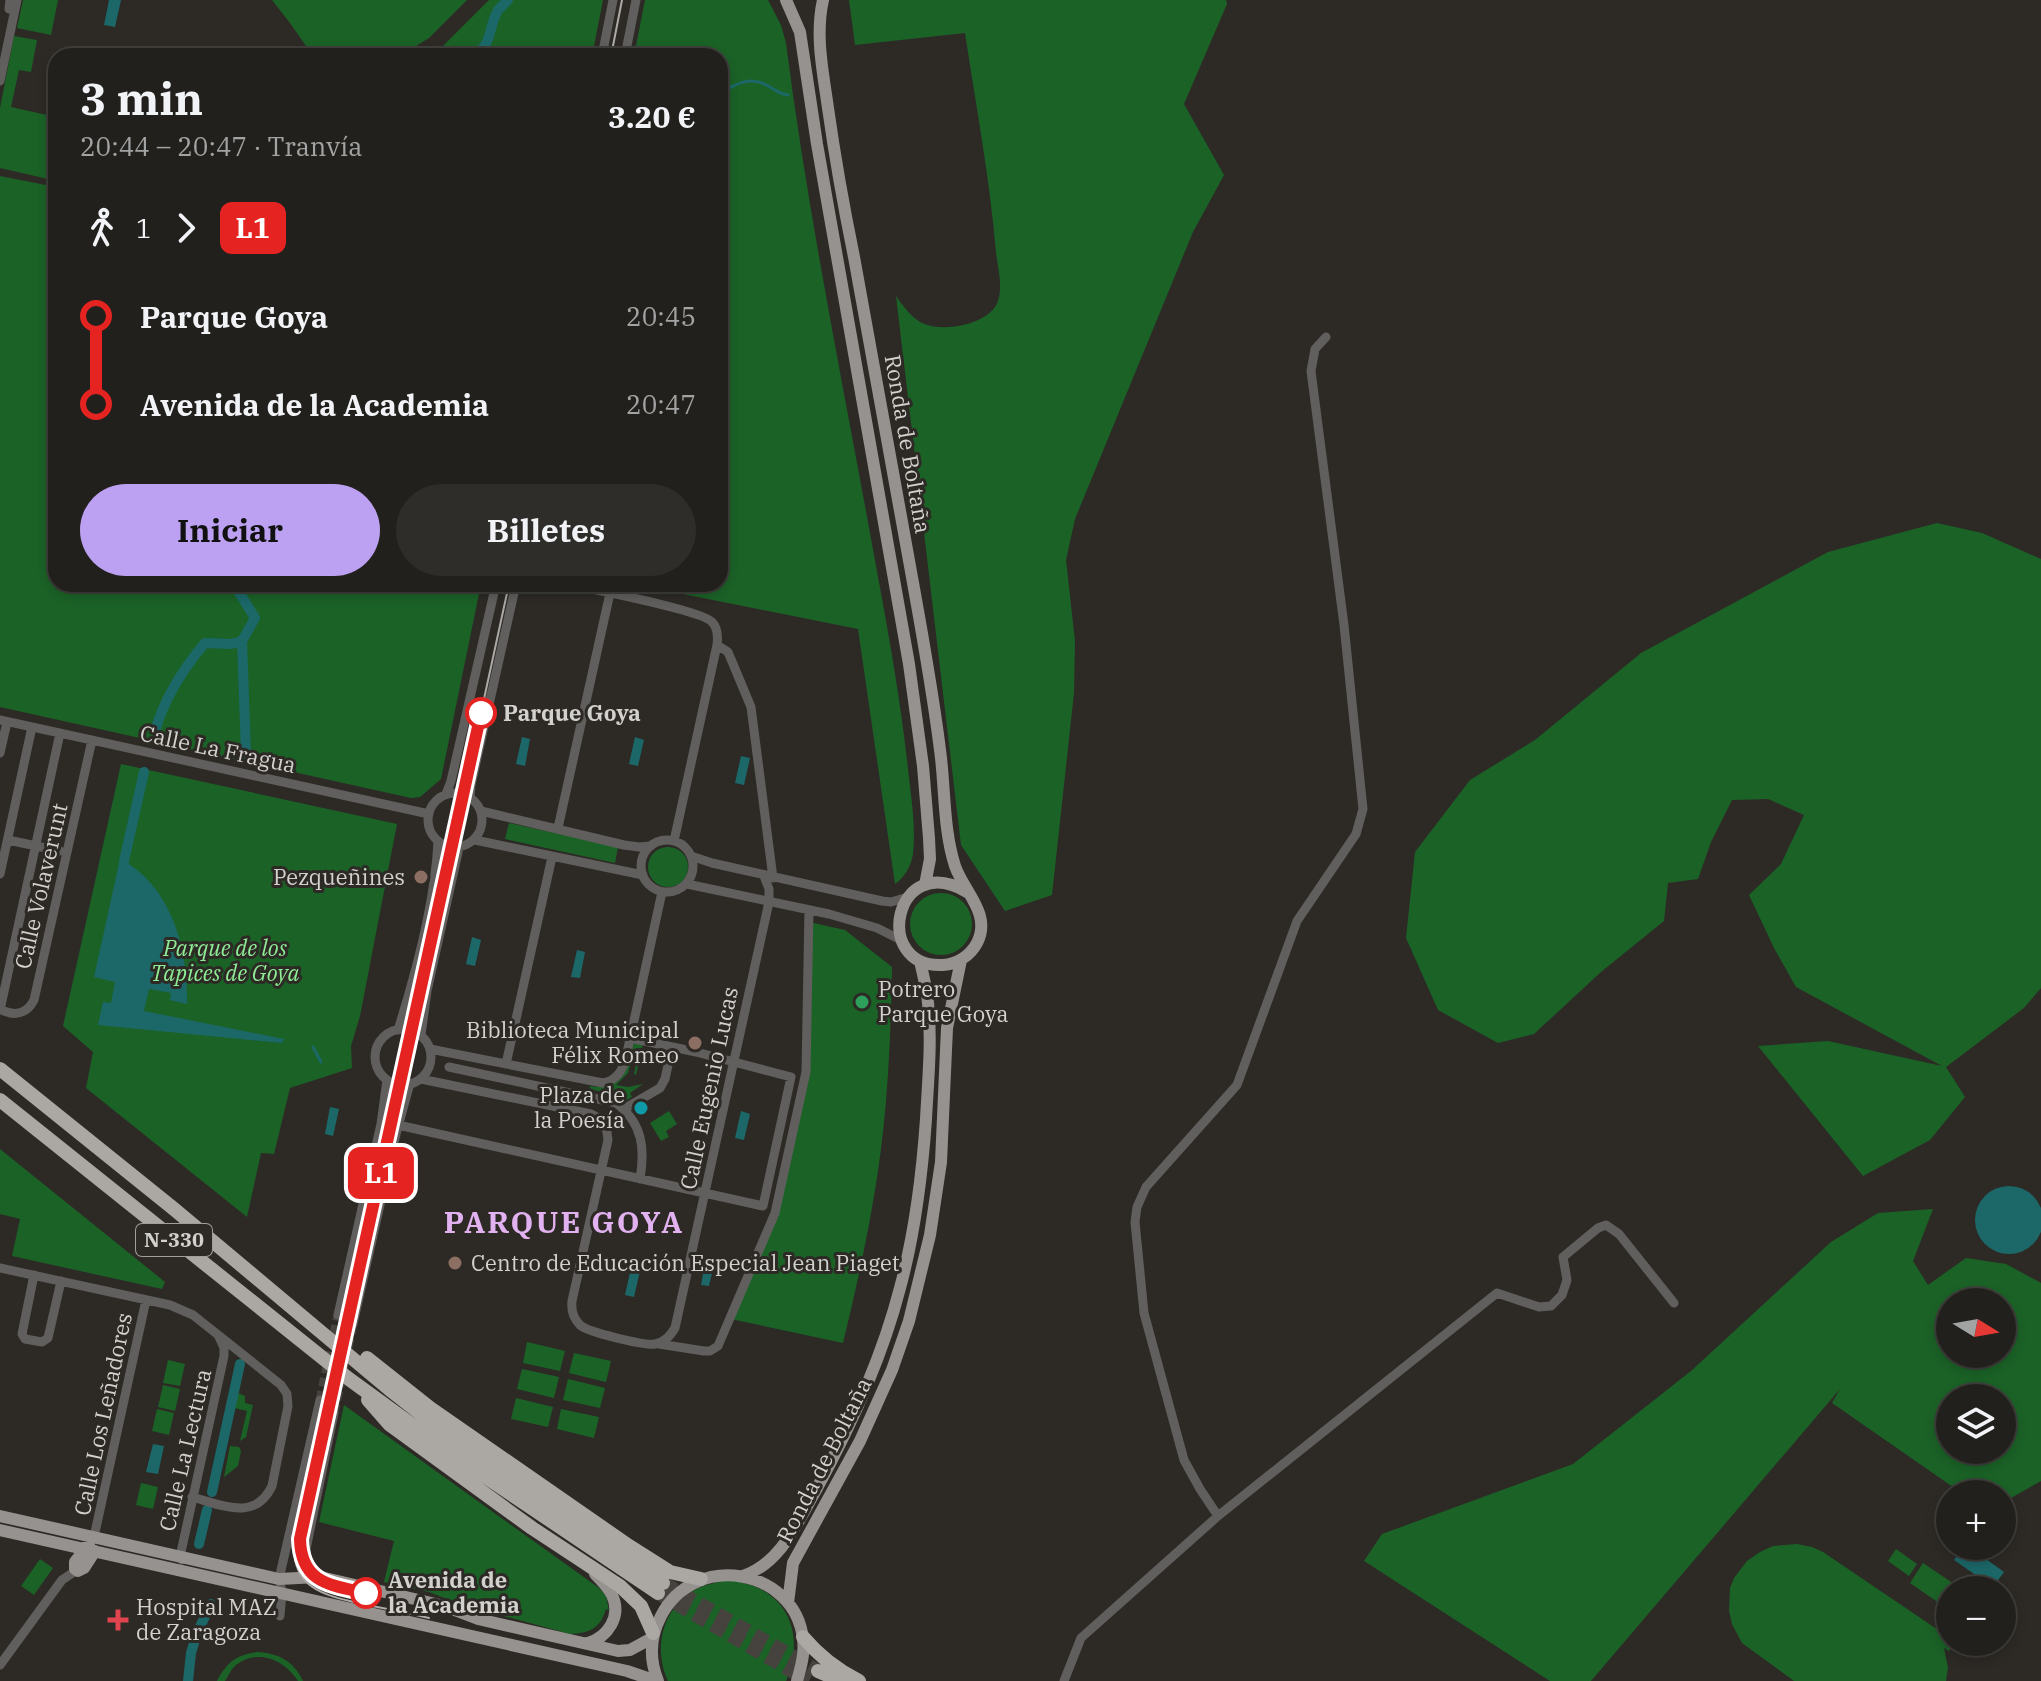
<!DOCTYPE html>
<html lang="es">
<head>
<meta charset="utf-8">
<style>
	:root { --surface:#22201c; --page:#2e2d29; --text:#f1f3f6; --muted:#a2a3a3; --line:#3f3e3b; --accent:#bca0f2 }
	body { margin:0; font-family:"IBM Plex Serif",serif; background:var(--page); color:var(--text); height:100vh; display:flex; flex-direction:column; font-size:30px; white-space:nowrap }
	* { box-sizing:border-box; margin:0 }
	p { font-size:26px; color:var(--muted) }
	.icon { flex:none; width:44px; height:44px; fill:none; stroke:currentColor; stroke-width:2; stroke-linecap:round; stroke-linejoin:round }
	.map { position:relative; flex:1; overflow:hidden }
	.panel { position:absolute; left:48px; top:48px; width:680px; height:544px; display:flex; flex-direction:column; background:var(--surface); border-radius:24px; box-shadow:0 4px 12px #0003,0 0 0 2px var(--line) }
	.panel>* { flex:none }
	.badge { padding:0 16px; border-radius:12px; font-size:28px; line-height:52px }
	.needle { width:52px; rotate:101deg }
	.buttons { position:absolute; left:1936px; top:1288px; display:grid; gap:16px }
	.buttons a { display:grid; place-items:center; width:80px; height:80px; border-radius:50%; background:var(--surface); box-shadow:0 4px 12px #0003,0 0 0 2px var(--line); font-size:40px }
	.map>.badge { position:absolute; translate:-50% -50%; box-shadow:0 0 0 4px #fff }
	.legs { display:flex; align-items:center; gap:12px; height:88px; padding:0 32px; font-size:26px }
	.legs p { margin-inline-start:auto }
	.overview { display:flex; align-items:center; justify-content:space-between; height:136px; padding:0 32px }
	h1 { font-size:44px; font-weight:700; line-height:60px }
	.primary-button { display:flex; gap:16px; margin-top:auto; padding:16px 32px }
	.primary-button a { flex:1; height:92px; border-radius:48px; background:var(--accent); color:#111; font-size:32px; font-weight:700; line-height:92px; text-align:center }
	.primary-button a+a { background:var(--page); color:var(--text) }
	ul { padding:0 32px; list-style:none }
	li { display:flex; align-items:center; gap:28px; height:88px; font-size:30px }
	li i { display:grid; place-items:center; width:12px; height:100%; margin:0 10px; background:currentColor }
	li i::after { content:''; width:20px; height:20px; margin:-10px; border:6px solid; border-radius:50%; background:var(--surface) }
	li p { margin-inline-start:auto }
	li:first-child i { background:linear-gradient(#0000 50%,currentColor 0) }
	li:last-child i { background:linear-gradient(currentColor 50%,#0000 0) }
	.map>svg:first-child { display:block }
	.green { fill:#1b6227; fill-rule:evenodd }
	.water { fill:#1c6869 }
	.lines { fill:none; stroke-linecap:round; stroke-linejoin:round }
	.stream { stroke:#1c6869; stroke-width:3 }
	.canal { stroke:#1c6869; stroke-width:10 }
	.minor-tunnel { stroke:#46433f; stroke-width:9; stroke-dasharray:9 4.5; stroke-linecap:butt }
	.highway-tunnel { stroke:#46433f; stroke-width:14; stroke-dasharray:14 7; stroke-linecap:butt }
	.minor { stroke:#615f5d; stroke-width:9 }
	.major { stroke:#96928f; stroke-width:12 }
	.highway { stroke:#aba7a3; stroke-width:14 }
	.tram { stroke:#acaaa7; stroke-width:2 }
	.line-1-casing { stroke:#fff; stroke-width:18 }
	.line-1 { stroke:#e52422; stroke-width:12 }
	.stop-1-dot { fill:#fff; stroke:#e52422; stroke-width:4 }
	.education-dot { fill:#8d6e63; stroke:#2d2a26; stroke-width:3 }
	.leisure-dot { fill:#2e9e5b; stroke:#2d2a26; stroke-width:3 }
	.culture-dot { fill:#0f9aa8; stroke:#2d2a26; stroke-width:3 }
	.health-dot { fill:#e0444e; stroke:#2d2a26; stroke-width:3 }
	.labels { text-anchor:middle; stroke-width:6; stroke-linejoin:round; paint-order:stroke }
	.shield { fill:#2d2a26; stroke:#a19f9c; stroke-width:2 }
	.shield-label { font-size:20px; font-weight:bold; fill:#d3d1ce }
	.street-label { font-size:22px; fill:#d3d1ce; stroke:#2d2a26 }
	.stop-label { font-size:22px; font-weight:bold; fill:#d3d1ce; stroke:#2d2a26; text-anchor:start }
	.poi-label { font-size:22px; fill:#d3d1ce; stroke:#2d2a26; text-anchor:end }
	.park-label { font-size:22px; font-style:italic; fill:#8fed96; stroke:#2d2a26 }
	.district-label { font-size:30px; font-weight:bold; letter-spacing:2px; fill:#e2b1ef; stroke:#2d2a26 }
</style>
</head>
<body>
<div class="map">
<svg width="2041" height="1681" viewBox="0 0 2041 1681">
	<rect width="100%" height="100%" fill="#2d2a26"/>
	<!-- green -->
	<path class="green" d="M23,0H58L51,35L17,28Z
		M272,0H467L429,38L400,56H313L290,23Z
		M489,0H603L592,56H430L438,51Z
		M645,0H768L781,25L786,43C809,222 846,399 878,577C890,641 901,704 908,769C911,796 916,826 913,854C911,866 905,877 895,884L858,629L633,584H720V56H634Z
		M849,0H1226L1227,4L1184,104L1224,175L1193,232L1075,519L1066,560L1075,641L1074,693L1052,895L1005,911L961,845L896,296C903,306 911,317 922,323C942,333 990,325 998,301C1003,286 998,269 996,253C990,179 976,106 965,33L855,45Z
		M14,36L37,40L31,72L19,70L11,107L56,117V136L48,179L0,168V108Z
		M0,176L56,187V584H481L441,779L420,797L411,798L0,707Z
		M1937,523L1982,533L2041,559V988L2024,1008L1946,1067L1965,1097L1930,1140L1863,1176L1758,1046L1828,1041L1942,1066L1796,987L1774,948L1749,895L1781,864L1804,815L1768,799L1732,800L1711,842L1698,879L1668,883L1664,921L1601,972L1534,1034L1498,1043L1438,1010L1406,938L1415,852L1470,780L1535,740L1641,653L1828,552Z
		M121,764L397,824L360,1016L351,1046L352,1068L290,1088L274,1154L261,1153L247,1217L86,1088L93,1052L63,1026Z
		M509,823L618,847L615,863L505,839Z
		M648 867a20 20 0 1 1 40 0a20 20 0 1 1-40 0Z
		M910 924a31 31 0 1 1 62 0a31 31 0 1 1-62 0Z
		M809,922L845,930L892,967C891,1023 889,1077 883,1132C875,1204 860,1273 843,1343L731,1319L775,1213L806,1072Z
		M634,1042L643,1044L636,1075L634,1074L639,1050L635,1049L628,1073L616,1085L628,1087L643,1084L630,1093L632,1097L625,1101L624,1097L589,1089L590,1086C624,1092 628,1068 634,1042Z
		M669,1111L677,1124L666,1131L669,1137L661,1141L650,1123Z
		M0,1149L165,1282L162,1289L12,1256L20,1219L0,1214Z
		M1933,1209L1913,1261L1928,1285L1966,1258L2006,1264L2041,1283V1481L2002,1503V1494H1963L1832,1403L1840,1389L1591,1681H1550L1364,1561L1382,1534L1573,1464L1691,1371L1831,1242L1878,1213ZM1950,1302H2002V1354H1950ZM2002,1398V1450H1950V1398Z
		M527,1342L565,1351L560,1371L523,1363Z
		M574,1353L611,1361L606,1382L569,1373Z
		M168,1360L185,1364L180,1386L163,1383Z
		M522,1369L559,1377L554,1398L517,1389Z
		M568,1379L605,1388L600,1408L563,1400Z
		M163,1385L180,1389L175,1411L158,1407Z
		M238,1393L245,1396V1403L253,1405L246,1437L240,1441L247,1411L234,1408Z
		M516,1398L553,1407L548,1427L511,1419Z
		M344,1405L599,1588L606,1596L609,1610L606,1609C600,1629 589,1633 570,1634L460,1604L429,1592L384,1582L394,1541L319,1522Z
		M157,1409L174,1413L169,1435L152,1431Z
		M561,1409L599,1417L594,1438L557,1429Z
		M230,1446L239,1447L241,1451L238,1466L224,1477Z
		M141,1483L158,1487L153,1509L136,1505Z
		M1797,1544L1812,1547L1823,1552L1950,1638V1642H1955L1949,1651L1944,1648L1948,1668L1946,1681H1794L1742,1643L1732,1624L1729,1611L1730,1588L1734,1578L1747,1561L1760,1552L1773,1546Z
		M1896,1549L1917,1564L1909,1576L1888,1561Z
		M40,1559L53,1568L34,1595L21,1586Z
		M1923,1563L1963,1590H1950L1949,1610L1910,1583Z
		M730,1580C740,1582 751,1584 760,1589C796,1607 801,1647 786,1681H668C653,1650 662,1609 693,1591C705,1584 718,1582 730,1580Z
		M257,1652C278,1653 294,1661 303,1681H298C285,1660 258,1648 236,1665C231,1669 229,1675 225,1681H217C227,1662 236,1655 257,1652Z"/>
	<!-- water -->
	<path class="water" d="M109,0H121L115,27L104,25Z
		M522,737L530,739L525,766L516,764Z
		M635,737L644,740L638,766L629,764Z
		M741,756L750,758L744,785L735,783Z
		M120,859C172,886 188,949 187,1004L170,1000L171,993L149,989L144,1011L284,1039L282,1043L98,1025L103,1002L111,1003L115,982L94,977Z
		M472,937L481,940L475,966L466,964Z
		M577,950L585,952L580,978L571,977Z
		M330,1107L339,1109L333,1136L325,1134Z
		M741,1111L750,1114L744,1140L735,1138Z
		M1975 1220a34 34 0 1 1 68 0a34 34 0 1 1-68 0Z
		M706,1258L715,1260L709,1286L701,1285Z
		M631,1268L640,1271L634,1297L625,1295Z
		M153,1444L164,1446L158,1474L146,1472Z
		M1964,1546H1968L2004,1572L1993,1587L1954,1560Z"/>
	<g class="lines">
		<!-- stream -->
		<path class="stream" d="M720,94C736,83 752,75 770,87C777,91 779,94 788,95
			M313,1047L321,1062"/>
		<!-- canal -->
		<path class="canal" d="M470,56C494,47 487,29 498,10C500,8 506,2 508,0
			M242,641L246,754
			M155,731C165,697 182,670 205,643L231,644L242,641L255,618L234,584
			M124,871V861L144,772
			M212,1492L240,1364
			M199,1544L207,1510
			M188,1681L191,1653L197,1633L211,1604"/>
		<!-- minor-tunnel -->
		<path class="minor-tunnel" d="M320,1400L338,1315
			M334,1413L353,1324"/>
		<!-- highway-tunnel -->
		<path class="highway-tunnel" d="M663,1583L818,1671
			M658,1593L809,1681"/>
		<!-- minor -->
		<path class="minor" d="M9,9L10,0
			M602,56L613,0
			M625,56L636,0
			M0,81L17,0
			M568,584C590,589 701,610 712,622C718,628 718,637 717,645L674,841
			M717,645L728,652L751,707L773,878
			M0,720L429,814
			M0,753L7,722
			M428 820a27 27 0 1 1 54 0a27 27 0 1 1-54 0Z
			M446,794L451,781L496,584
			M470,797L471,785L516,584
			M481,811L624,845L639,847L651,846
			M558,828L610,593
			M641 866a26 26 0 1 1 52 0a26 26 0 1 1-52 0Z
			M8,840L60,851
			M475,840L643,875
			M691,856L712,863L882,901L891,902L908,897
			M0,874L32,727
			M687,884L829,914L877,928L901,940
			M0,1009C14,1017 27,1014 34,1000L92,740
			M0,1010L60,733
			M375 1057a28 28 0 1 1 56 0a28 28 0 1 1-56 0Z
			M398,1030C416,973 435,901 438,842
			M421,1035L427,991L459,848
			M430,1049L603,1083C615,1081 621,1073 625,1062L662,892
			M506,1064L552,857
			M449,1067L616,1103C643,1123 645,1149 640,1179
			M421,1079L591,1114L603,1120L607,1132L608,1140L572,1301C571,1310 573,1318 580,1325C587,1332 645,1346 655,1344C665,1342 670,1336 675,1328L769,902V889L764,876
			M624,1109L660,1088L665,1079L672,1047
			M398,1125L763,1206L791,1077L696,1052L630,1038
			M0,1268L170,1305L193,1315L281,1385L287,1394L288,1406L272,1486C255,1522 222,1505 192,1497
			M34,1275L22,1334L25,1339L42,1342L48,1338L61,1281
			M338,1315L381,1124L387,1080
			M353,1324L396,1134L410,1083
			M659,1344L704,1351H710L718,1346L775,1213L806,1072L809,910
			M1218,1516L1200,1489L1184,1460L1144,1313L1135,1222L1137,1207L1146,1187L1237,1085L1297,921L1356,834L1363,809L1344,625L1311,371L1315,349L1326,337
			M94,1537L146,1300
			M182,1560L180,1556L183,1543L224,1356V1348L219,1337
			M318,1577L307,1563L306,1549L334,1413
			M280,1616L282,1592L279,1579L320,1400
			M0,1665L62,1580L77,1570
			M1064,1681L1081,1638L1218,1516L1497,1293L1539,1307L1551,1306L1562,1295L1567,1280L1563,1257L1598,1228L1606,1225L1619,1234L1674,1303"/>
		<!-- major -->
		<path class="major" d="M786,0L800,32L817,144L909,664L923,766L929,838L930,859L925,885
			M823,0C815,36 823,72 828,108C835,158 844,208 854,257C872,356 890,456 908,555C920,622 933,690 941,758C945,794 944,832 955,866C964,892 992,914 977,943C970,956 957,964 943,965C871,969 894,849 967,892
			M0,1516L279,1579L318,1577L325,1578L444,1606L478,1619L618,1651L630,1650L652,1638
			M0,1530L627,1671L656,1681
			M89,1544L75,1562V1569L78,1571L84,1568L95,1551
			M743,1576C781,1563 797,1523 816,1490C851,1426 882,1358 900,1288C915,1233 922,1176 926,1119C928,1081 932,1041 928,1003C927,989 923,975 920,961
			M788,1603L793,1563L860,1441L892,1370L909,1321L930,1235L941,1162L947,1028L961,960
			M588,1643C608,1637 622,1616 612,1595C608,1587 601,1580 595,1574
			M658,1681C649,1659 650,1637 661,1616C694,1551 795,1568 803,1639C805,1653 801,1667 797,1681"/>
		<!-- highway -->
		<path class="highway" d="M0,1069L174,1209L389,1389L471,1453L663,1583
			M0,1100L349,1379L459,1459L658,1593
			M367,1358L430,1408L629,1546L670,1572L701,1579
			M368,1400L389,1424L532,1528L620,1586L641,1606L653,1633
			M803,1637C819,1656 837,1670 859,1681
			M818,1671L841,1681"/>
		<!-- tram -->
		<path class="tram" d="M611,56L622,0
			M349,1320L509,584
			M324,1402L295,1538C288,1590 327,1596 367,1605C388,1609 408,1613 429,1618"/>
	</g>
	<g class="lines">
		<!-- line-1 casing -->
		<g class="line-1-casing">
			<path id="line-1" d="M366,1593C330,1585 301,1583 300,1539L481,713"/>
		</g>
		<!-- line-1 -->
		<use href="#line-1" class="line-1"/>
	</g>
	<!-- markers -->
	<g class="stop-1-dot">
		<circle cx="481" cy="713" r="14"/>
		<circle cx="366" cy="1593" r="14"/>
	</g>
	<g class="education-dot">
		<circle cx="421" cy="877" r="8"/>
		<circle cx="695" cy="1043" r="8"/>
		<circle cx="455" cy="1263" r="8"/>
	</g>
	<circle class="leisure-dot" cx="862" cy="1002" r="8"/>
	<circle class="culture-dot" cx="641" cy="1108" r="8"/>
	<path class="health-dot" d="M114 1608h8v8h8v8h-8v8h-8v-8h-8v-8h8z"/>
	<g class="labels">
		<!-- shield labels -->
		<rect class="shield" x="136" y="1224" width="76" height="32" rx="6"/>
		<g class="shield-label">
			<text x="174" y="1247">N-330</text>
		</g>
		<!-- street labels -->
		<g class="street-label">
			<text transform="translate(908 444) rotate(80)" y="8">Ronda de Boltaña</text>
			<text transform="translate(218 749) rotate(12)" y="8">Calle La Fragua</text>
			<text transform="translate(41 886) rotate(-77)" y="8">Calle Volaverunt</text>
			<text transform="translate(709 1088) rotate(-78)" y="8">Calle Eugenio Lucas</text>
			<text transform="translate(103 1414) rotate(-78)" y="8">Calle Los Leñadores</text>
			<text transform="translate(185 1450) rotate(-77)" y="8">Calle La Lectura</text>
			<text transform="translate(824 1460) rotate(-63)" y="8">Ronda de Boltaña</text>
		</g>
		<!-- stop labels -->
		<g class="stop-label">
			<text x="503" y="721">Parque Goya</text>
			<text x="388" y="1588">Avenida de<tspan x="388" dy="25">la Academia</tspan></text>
		</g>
		<!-- poi labels -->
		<g class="poi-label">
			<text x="405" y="885">Pezqueñines</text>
			<text x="878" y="997" text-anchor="start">Potrero<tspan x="878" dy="25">Parque Goya</tspan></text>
			<text x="679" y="1038">Biblioteca Municipal<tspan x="679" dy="25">Félix Romeo</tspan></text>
			<text x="625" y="1103">Plaza de<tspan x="625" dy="25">la Poesía</tspan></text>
			<text x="471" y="1271" text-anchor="start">Centro de Educación Especial Jean Piaget</text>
			<text x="136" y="1615" text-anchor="start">Hospital MAZ<tspan x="136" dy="25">de Zaragoza</tspan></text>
		</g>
		<!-- park labels -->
		<g class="park-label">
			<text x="225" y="956">Parque de los<tspan x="225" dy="25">Tapices de Goya</tspan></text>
		</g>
		<!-- district labels -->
		<g class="district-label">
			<text x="564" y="1233">PARQUE GOYA</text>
		</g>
	</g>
</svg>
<div class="buttons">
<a><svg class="needle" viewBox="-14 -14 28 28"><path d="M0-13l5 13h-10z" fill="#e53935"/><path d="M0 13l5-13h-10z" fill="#a2a3a3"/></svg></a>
<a><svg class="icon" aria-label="layers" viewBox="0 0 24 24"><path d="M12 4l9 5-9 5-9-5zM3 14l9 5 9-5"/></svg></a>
<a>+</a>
<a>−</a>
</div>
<b class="badge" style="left:381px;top:1173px;background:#e52422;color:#fff">L1</b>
<section class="panel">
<div class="overview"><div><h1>3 min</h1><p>20:44 – 20:47 · Tranvía</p></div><b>3.20 €</b></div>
<div class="legs"><svg class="icon" aria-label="walk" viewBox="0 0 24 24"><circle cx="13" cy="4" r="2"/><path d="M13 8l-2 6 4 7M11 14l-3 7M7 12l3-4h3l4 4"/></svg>1<svg class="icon" aria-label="forward" viewBox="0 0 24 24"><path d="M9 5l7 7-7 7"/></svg><b class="badge" style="background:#e52422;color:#fff">L1</b></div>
<ul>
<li><i style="color:#e52422"></i><b>Parque Goya</b><p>20:45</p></li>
<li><i style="color:#e52422"></i><b>Avenida de la Academia</b><p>20:47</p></li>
</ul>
<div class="primary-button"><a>Iniciar</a><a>Billetes</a></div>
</section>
</div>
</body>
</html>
